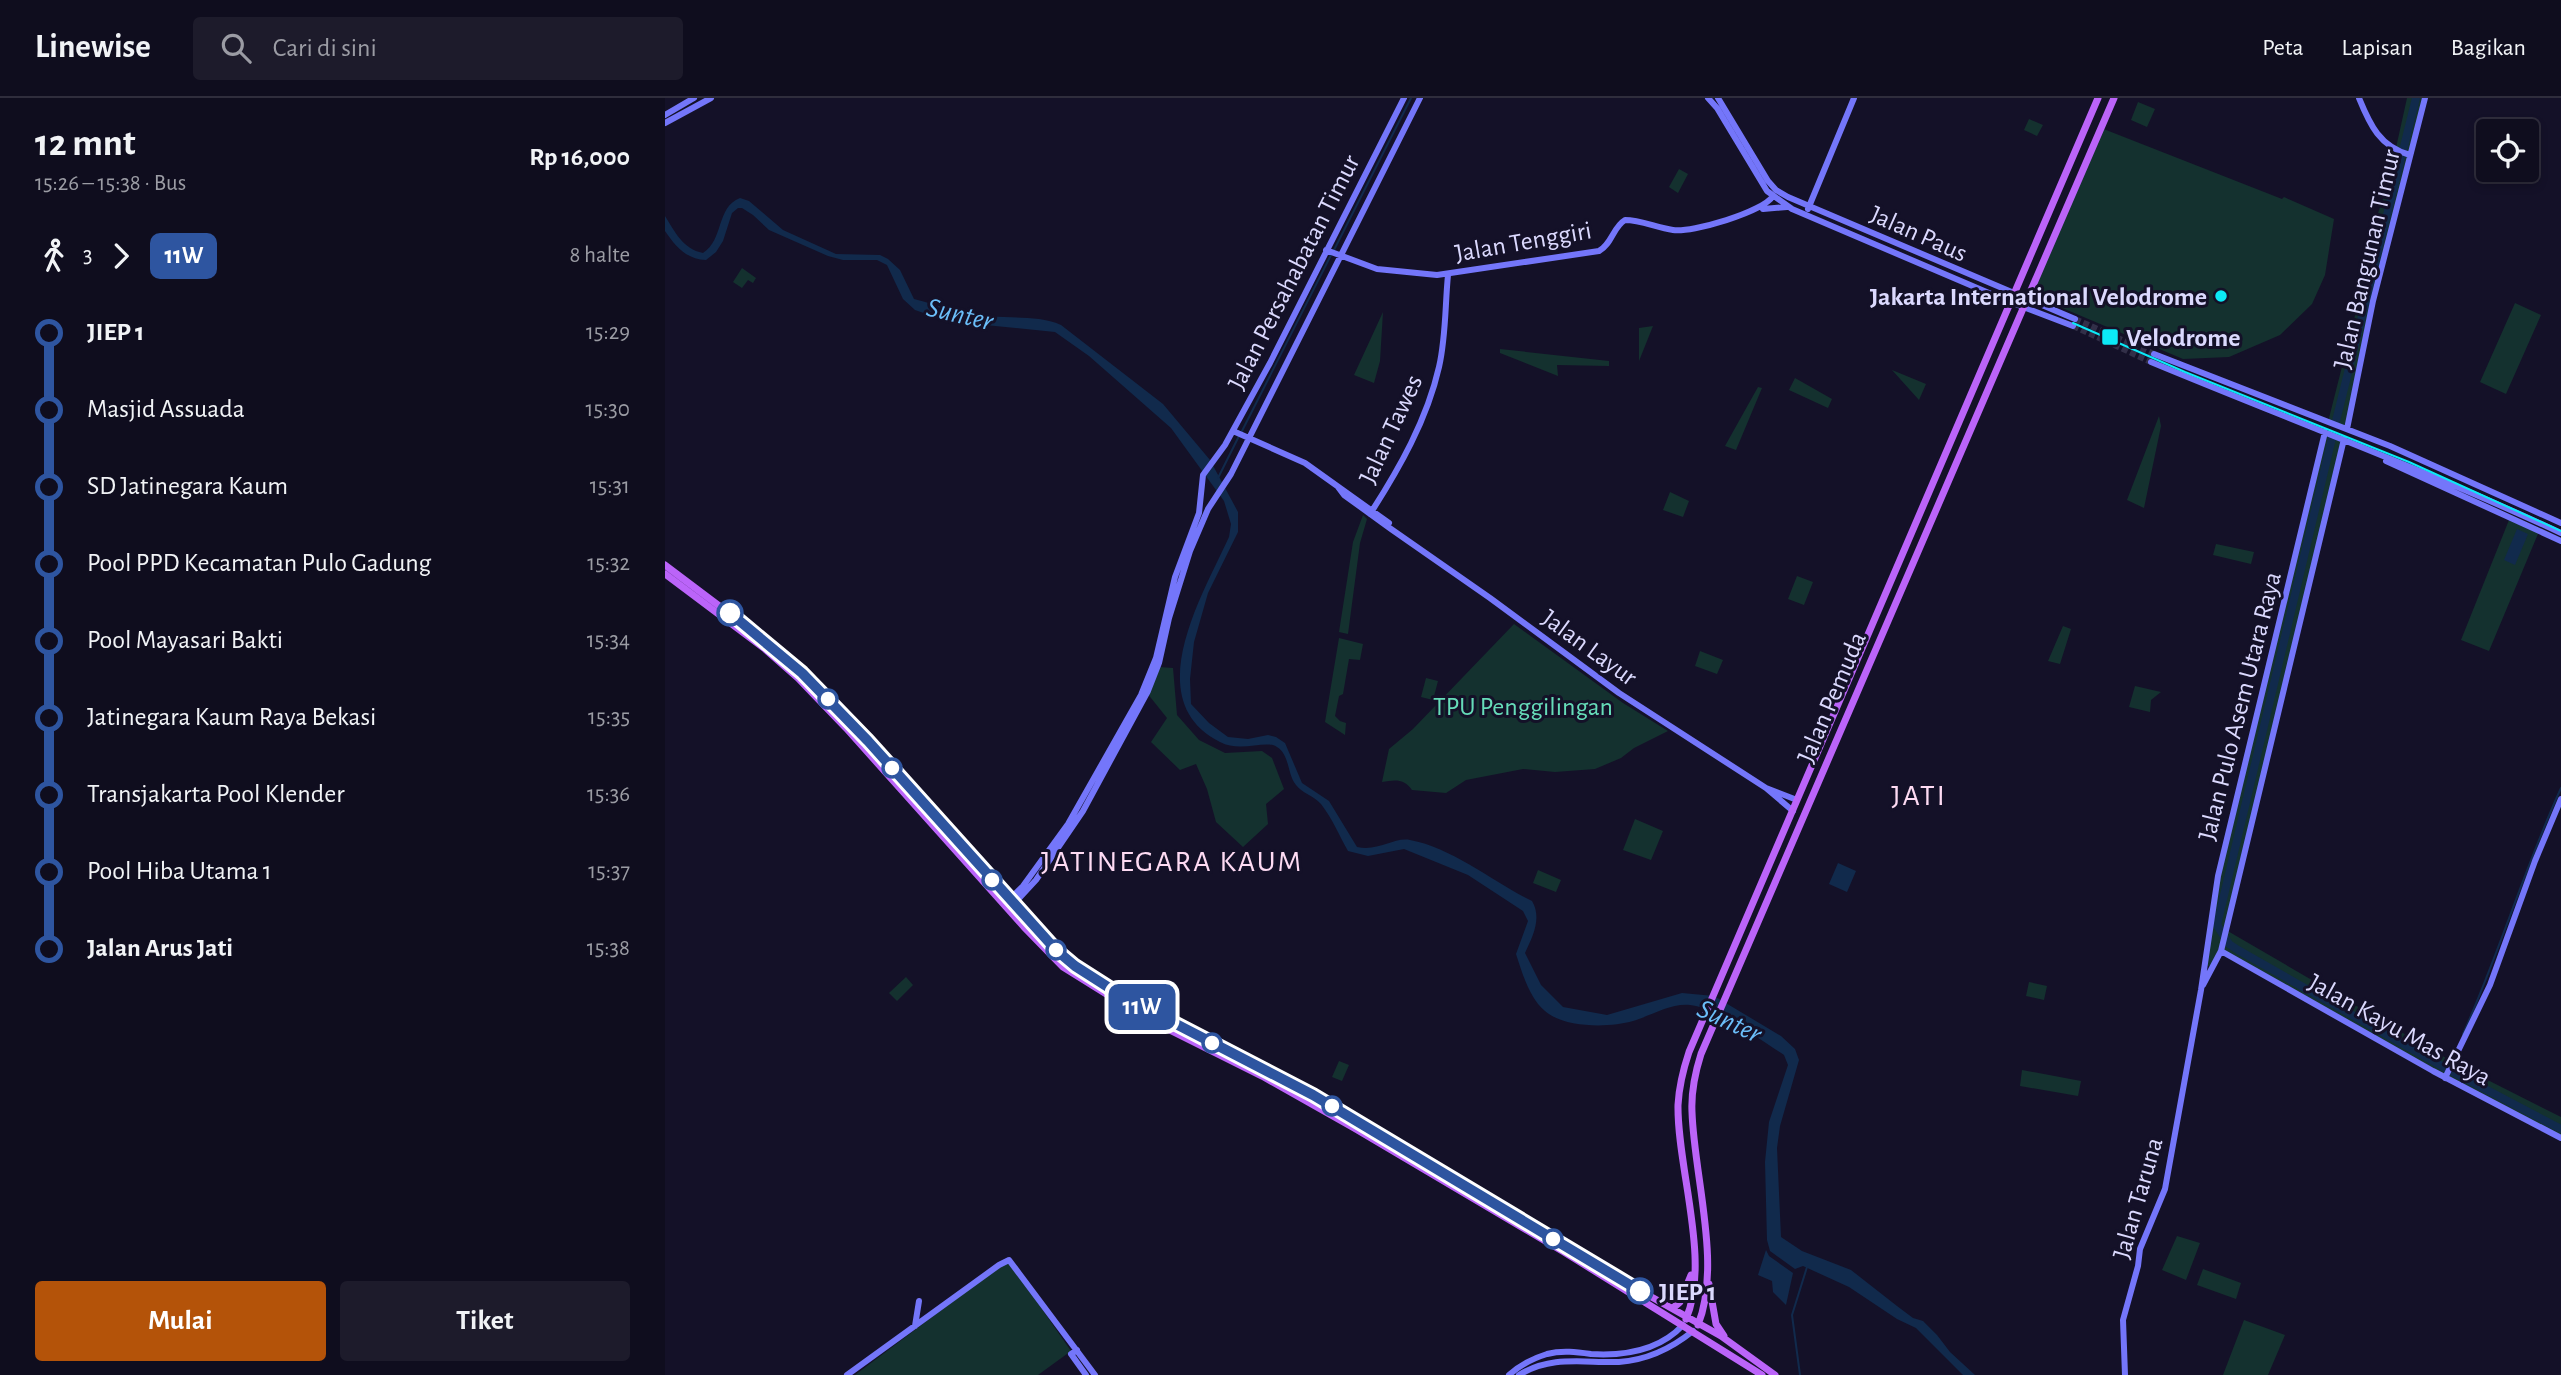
<!DOCTYPE html>
<html lang="id">
<head>
<meta charset="utf-8">
<style>
	:root { --surface:#0f0d1e; --page:#1d1b2b; --text:#f1f3f6; --muted:#9b9ca4; --line:#2f2d3c; --accent:#b45309 }
	body { margin:0; font-family:"Alegreya Sans",sans-serif; background:var(--page); color:var(--text); height:100vh; display:flex; flex-direction:column; font-size:26px; white-space:nowrap }
	* { box-sizing:border-box; margin:0 }
	p { font-size:23px; color:var(--muted) }
	.icon { flex:none; width:38px; height:38px; fill:none; stroke:currentColor; stroke-width:2; stroke-linecap:round; stroke-linejoin:round }
	.map { position:relative; flex:1; overflow:hidden }
	.drawer { display:flex; flex-direction:column; background:var(--surface); width:665px }
	.drawer>* { flex:none }
	.badge { padding:0 14px; border-radius:10px; font-size:24px; line-height:46px }
	.fabs { position:absolute; left:1811px; top:21px; display:grid; gap:14px }
	.fabs a { display:grid; place-items:center; width:63px; height:63px; border-radius:7px; background:var(--surface); box-shadow:0 4px 10px #0003,0 0 0 2px var(--line); font-size:35px }
	.map>.badge { position:absolute; translate:-50% -50%; box-shadow:0 0 0 4px #fff }
	.legs { display:flex; align-items:center; gap:10px; height:77px; padding:0 35px; font-size:23px }
	.legs p { margin-inline-start:auto }
	.summary { display:flex; align-items:center; justify-content:space-between; height:119px; padding:0 35px }
	h1 { font-size:38px; font-weight:700; line-height:52px }
	.button { display:flex; gap:14px; margin-top:auto; padding:14px 35px }
	.button a { flex:1; height:80px; border-radius:7px; background:var(--accent); color:#fff; font-size:28px; font-weight:700; line-height:80px; text-align:center }
	.button a+a { background:var(--page); color:var(--text) }
	ul { padding:0 35px; list-style:none }
	li { display:flex; align-items:center; gap:24px; height:77px; font-size:26px }
	li i { display:grid; place-items:center; width:10px; height:100%; margin:0 9px; background:currentColor }
	li i::after { content:''; width:18px; height:18px; margin:-9px; border:5px solid; border-radius:50%; background:var(--surface) }
	li p { margin-inline-start:auto }
	li:first-child i { background:linear-gradient(#0000 50%,currentColor 0) }
	li:last-child i { background:linear-gradient(currentColor 50%,#0000 0) }
	header { display:flex; align-items:center; gap:42px; box-sizing:border-box; height:98px; padding:0 35px; background:var(--surface); border-bottom:2px solid var(--line) }
	header strong { font-size:33px }
	nav { display:flex; gap:38px; margin-inline-start:auto; font-size:24px }
	.search { width:490px; height:63px; background:var(--page); display:flex; align-items:center; gap:18px; box-sizing:border-box; padding:0 24px; border-radius:7px; color:var(--muted); font-size:26px }
	main { display:flex; flex:1; min-height:0 }
	.map>svg:first-child { display:block }
	.green { fill:#14312f }
	.water { fill:#112a4c }
	.lines { fill:none; stroke-linecap:round; stroke-linejoin:round }
	.stream { stroke:#112a4c; stroke-width:2 }
	.river { stroke:#112a4c; stroke-width:8 }
	.secondary-tunnel { stroke:#322f48; stroke-width:6; stroke-dasharray:6 3; stroke-linecap:butt }
	.secondary { stroke:#7476fa; stroke-width:6 }
	.primary { stroke:#bb64f9; stroke-width:7 }
	.tram { stroke:#0ce9f6; stroke-width:2 }
	.line-1-casing { stroke:#fff; stroke-width:16 }
	.line-1 { stroke:#2e55a0; stroke-width:10 }
	.poi-dot { fill:#0ce9f6; stroke:#141128; stroke-width:2.5 }
	.stop-1-dot { fill:#fff; stroke:#2e55a0; stroke-width:3.5 }
	.labels { text-anchor:middle; stroke-width:6; stroke-linejoin:round; paint-order:stroke }
	.street-label { font-size:26px; fill:#dbd9fe; stroke:#141128 }
	.poi-label { font-size:26px; font-weight:bold; fill:#dbd9fe; stroke:#141128; text-anchor:end }
	.park-label { font-size:26px; fill:#66dcb9; stroke:#141128 }
	.stop-label { font-size:26px; font-weight:bold; fill:#dbd9fe; stroke:#141128; text-anchor:start }
	.water-label { font-size:28px; font-style:italic; fill:#6bbef9; stroke:#141128 }
	.quarter-label { font-size:30px; letter-spacing:2px; fill:#fedbf3; stroke:#141128 }
</style>
</head>
<body>
<header>
<strong>Linewise</strong>
<div class="search"><svg class="icon" aria-label="search" viewBox="0 0 24 24"><circle cx="10" cy="10" r="6"/><path d="M15 15l6 6"/></svg>Cari di sini</div>
<nav><a>Peta</a><a>Lapisan</a><a>Bagikan</a></nav>
</header>
<main>
<section class="drawer">
<div class="summary"><div><h1>12 mnt</h1><p>15:26 – 15:38 · Bus</p></div><b>Rp 16,000</b></div>
<div class="legs"><svg class="icon" aria-label="walk" viewBox="0 0 24 24"><circle cx="13" cy="4" r="2"/><path d="M13 8l-2 6 4 7M11 14l-3 7M7 12l3-4h3l4 4"/></svg>3<svg class="icon" aria-label="forward" viewBox="0 0 24 24"><path d="M9 5l7 7-7 7"/></svg><b class="badge" style="background:#2e55a0;color:#fff">11W</b><p>8 halte</p></div>
<ul>
<li><i style="color:#2e55a0"></i><b>JIEP 1</b><p>15:29</p></li>
<li><i style="color:#2e55a0"></i><span>Masjid Assuada</span><p>15:30</p></li>
<li><i style="color:#2e55a0"></i><span>SD Jatinegara Kaum</span><p>15:31</p></li>
<li><i style="color:#2e55a0"></i><span>Pool PPD Kecamatan Pulo Gadung</span><p>15:32</p></li>
<li><i style="color:#2e55a0"></i><span>Pool Mayasari Bakti</span><p>15:34</p></li>
<li><i style="color:#2e55a0"></i><span>Jatinegara Kaum Raya Bekasi</span><p>15:35</p></li>
<li><i style="color:#2e55a0"></i><span>Transjakarta Pool Klender</span><p>15:36</p></li>
<li><i style="color:#2e55a0"></i><span>Pool Hiba Utama 1</span><p>15:37</p></li>
<li><i style="color:#2e55a0"></i><b>Jalan Arus Jati</b><p>15:38</p></li>
</ul>
<div class="button"><a>Mulai</a><a>Tiket</a></div>
</section>
<div class="map">
<svg width="1896" height="1277" viewBox="0 0 1896 1277">
	<rect width="100%" height="100%" fill="#141128"/>
	<!-- green -->
	<path class="green" d="M1742,0H1760L1728,119L1682,331L1663,324L1704,162L1713,115L1723,86Z
		M1473,4L1490,11L1482,29L1466,22Z
		M1364,21L1378,27L1372,38L1359,32Z
		M1436,30L1617,101L1619,99L1669,121L1660,177L1647,206L1615,237L1564,259L1518,261L1376,201L1365,190Z
		M1014,71L1023,76L1013,95L1004,89Z
		M77,170L91,180L88,185L83,182L77,190L68,184Z
		M1850,205L1876,217L1841,296L1815,284Z
		M718,214L715,263L709,285L689,277Z
		M988,228L974,263V230Z
		M835,251L944,263V268L892,267L893,278L835,255Z
		M1227,272L1261,286L1254,302Z
		M1130,280L1167,301L1163,310L1124,292Z
		M1093,289L1097,290L1071,352L1060,348Z
		M1494,318L1496,328L1479,410L1462,402Z
		M1660,334L1679,341L1561,832L1793,967L1896,1019V1040L1556,854L1546,869L1539,866L1546,818Z
		M1005,394L1024,403L1018,419L998,412Z
		M698,417L702,421L695,445L683,536L674,534L688,444Z
		M1846,417L1875,431L1824,553L1796,542Z
		M1551,446L1589,454L1586,466L1548,457Z
		M1132,478L1148,484L1139,507L1123,501Z
		M849,526L958,605L1003,633L969,650L956,660L930,671L890,674L858,671L801,682L781,695L747,692C739,680 729,682 717,684L724,651L748,631Z
		M1398,528L1406,531L1395,566L1383,563Z
		M674,540L698,546L695,562L684,561L678,596L674,598L670,618L675,623L681,625L680,637L660,624Z
		M1035,553L1058,562L1052,576L1030,568Z
		M494,569L508,570L512,617L534,642L560,655L597,653L607,660L619,691L601,706L603,726L578,749L551,724L542,691L531,666L515,672L486,644L502,620L482,595Z
		M761,580L773,583L768,602L756,599Z
		M1470,588L1496,594L1486,602L1485,614L1464,609Z
		M970,721L998,733L986,762L958,752Z
		M873,772L896,782L891,794L868,785Z
		M241,879L248,887L232,903L224,895Z
		M1364,884L1382,888L1379,902L1361,898Z
		M674,963L684,967L677,983L667,979Z
		M1357,972L1416,983L1413,998L1355,988Z
		M1512,1138L1535,1145L1521,1182L1497,1172Z
		M343,1162L406,1253L373,1277H190Z
		M1538,1171L1576,1185L1571,1201L1532,1187Z
		M1579,1222L1620,1237L1603,1277H1558Z"/>
	<!-- water -->
	<path class="water" d="M75,100L84,103L118,132L171,156L215,157L223,161L235,172L249,201C274,208 299,215 325,218C349,221 374,217 396,227L498,306L545,362L573,414V434L543,495L529,544L525,581L526,606L544,625L563,639L583,641L603,637L611,639L620,645L637,685L664,703L692,749C713,754 729,739 745,742C788,750 828,784 867,803C877,820 868,838 860,855L876,887L898,909L942,917L1017,895L1049,898L1116,938L1130,951L1134,962L1115,1028L1112,1050L1116,1139L1137,1153L1186,1172L1232,1208L1248,1220L1258,1223L1272,1237L1285,1254L1310,1277H1298L1251,1230L1232,1221L1184,1189L1138,1168L1130,1171L1105,1153L1102,1142L1100,1064L1104,1024L1123,967L1119,957C1098,943 1048,909 1025,907C1006,905 985,918 968,923C944,930 899,930 880,913C864,900 857,874 851,856L863,823L858,813L803,777L739,751L703,758L683,753C674,737 667,720 656,706C649,698 637,695 631,687C622,676 625,657 612,649C601,641 576,655 555,644C473,603 538,496 564,439L566,426L559,403L506,330L424,258L390,234L310,226L273,220L250,212L238,201L222,167L212,162H178L163,158L104,132L88,117L77,110H73L67,115L58,143L51,154L41,162C21,161 11,149 0,133V118C10,134 18,151 38,155C59,142 51,109 75,100Z
		M1852,431L1863,436L1850,467L1839,462Z
		M1173,765L1191,773L1182,794L1164,786Z
		M1101,1152L1104,1158L1128,1175L1121,1207L1108,1194L1107,1183L1093,1177Z"/>
	<g class="lines">
		<!-- stream -->
		<path class="stream" d="M669,152L746,0
			M577,333L666,157
			M553,380L574,338
			M1798,936C1834,856 1859,771 1896,690
			M1135,1277L1127,1217L1142,1169"/>
		<!-- river -->
		<path class="river" d="M1671,323L1751,0
			M1667,340L1552,827L1564,846L1573,852L1782,971L1896,1031"/>
		<!-- secondary-tunnel -->
		<path class="secondary-tunnel" d="M1410,221L1489,256
			M1408,228L1486,264"/>
		<!-- secondary -->
		<path class="secondary" d="M1043,0L1052,10L1102,93L1127,111L1345,204L1408,228
			M1053,0L1103,83L1111,92L1123,99L1410,221
			M1694,0C1705,27 1715,49 1745,57
			M0,17L29,0
			M0,25L46,0
			M1098,111L1122,109
			M1143,111L1189,0
			M661,152L712,171L772,177L934,153C947,146 948,129 960,122C976,122 992,130 1008,132C1027,135 1098,114 1108,98
			M1489,256L1725,348L1896,425
			M1486,264C1623,321 1761,372 1896,435
			M1682,331L1708,203L1760,0
			M568,333L640,365L724,425
			M1721,363L1896,443
			M673,389L679,397L726,431L825,500L954,595L1101,690L1128,713
			M705,416C734,371 762,322 774,269C781,239 780,207 783,177
			M1101,690L1132,702
			M343,803L358,788L403,726L476,597L491,560L510,479L534,415L538,377L560,347L605,265L739,0
			M346,809L371,782L418,713L483,593L494,565L504,520L525,453L543,411L566,376L755,0
			M1556,853L1768,973L1896,1040
			M1538,887L1556,853L1679,341
			M1780,980L1825,887L1870,763L1896,701
			M250,1228L254,1203
			M412,1252L406,1256L421,1277
			M182,1277L334,1167L344,1162L430,1277
			M844,1277C854,1268 869,1260 882,1256C897,1252 912,1254 926,1256C959,1258 995,1252 1018,1227
			M854,1277C887,1257 918,1265 954,1264C982,1262 1007,1250 1028,1233
			M1460,1277L1458,1222L1473,1168L1475,1151L1500,1091L1536,892L1553,778L1660,334"/>
		<!-- primary -->
		<path class="primary" d="M0,467L110,550L137,575L224,666L396,857L423,877L488,915L600,971L721,1040L958,1183L1056,1238L1110,1277
			M0,476L100,551L133,580L181,630L359,829L398,869L475,917L597,978L689,1030L899,1154L1097,1277
			M1044,1186L1051,1226L1059,1238
			M1008,1210L1015,1204L1026,1177
			M1021,1221C1046,1163 1012,1070 1013,1007C1014,988 1018,972 1024,954L1433,0
			M1033,1227C1057,1167 1029,1078 1027,1014C1026,994 1030,975 1036,956L1449,0"/>
		<!-- tram -->
		<path class="tram" d="M1408,225L1520,274L1744,364L1896,433"/>
	</g>
	<g class="lines">
		<!-- line-1 casing -->
		<g class="line-1-casing">
			<path id="line-1" d="M65,515L137,575L203,643L391,852L410,868L457,898L648,997L975,1193"/>
		</g>
		<!-- line-1 -->
		<use href="#line-1" class="line-1"/>
	</g>
	<!-- markers -->
	<g class="poi-dot">
		<circle cx="1556" cy="198" r="7"/>
		<rect x="1436" y="230" width="18" height="18" rx="3.5"/>
	</g>
	<g class="stop-1-dot">
		<circle cx="65" cy="515" r="12"/>
		<circle cx="163" cy="601" r="9"/>
		<circle cx="227" cy="670" r="9"/>
		<circle cx="327" cy="782" r="9"/>
		<circle cx="391" cy="852" r="9"/>
		<circle cx="547" cy="945" r="9"/>
		<circle cx="667" cy="1008" r="9"/>
		<circle cx="888" cy="1141" r="9"/>
		<circle cx="975" cy="1193" r="12"/>
	</g>
	<g class="labels">
		<!-- street labels -->
		<g class="street-label">
			<text transform="translate(1254 135) rotate(24)" y="9">Jalan Paus</text>
			<text transform="translate(858 143) rotate(-10)" y="9">Jalan Tenggiri</text>
			<text transform="translate(1701 161) rotate(-77)" y="9">Jalan Bangunan Timur</text>
			<text transform="translate(628 174) rotate(-63)" y="9">Jalan Persahabatan Timur</text>
			<text transform="translate(725 331) rotate(-65)" y="9">Jalan Tawes</text>
			<text transform="translate(925 549) rotate(36)" y="9">Jalan Layur</text>
			<text transform="translate(1166 599) rotate(-67)" y="9">Jalan Pemuda</text>
			<text transform="translate(1574 608) rotate(-76)" y="9">Jalan Pulo Asem Utara Raya</text>
			<text transform="translate(1735 931) rotate(29)" y="9">Jalan Kayu Mas Raya</text>
			<text transform="translate(1472 1100) rotate(-74)" y="9">Jalan Taruna</text>
		</g>
		<!-- poi labels -->
		<g class="poi-label">
			<text x="1542" y="207">Jakarta International Velodrome</text>
			<text x="1461" y="248" text-anchor="start">Velodrome</text>
		</g>
		<!-- park labels -->
		<g class="park-label">
			<text x="858" y="617">TPU Penggilingan</text>
		</g>
		<!-- stop labels -->
		<g class="stop-label">
			<text x="994" y="1202">JIEP 1</text>
		</g>
		<!-- water labels -->
		<g class="water-label">
			<text transform="translate(295 215) rotate(13)" y="10">Sunter</text>
			<text transform="translate(1065 922) rotate(25)" y="10">Sunter</text>
		</g>
		<!-- quarter labels -->
		<g class="quarter-label">
			<text x="1254" y="707">JATI</text>
			<text x="507" y="773">JATINEGARA KAUM</text>
		</g>
	</g>
</svg>
<div class="fabs">
<a><svg class="icon" aria-label="locate" viewBox="0 0 24 24"><circle cx="12" cy="12" r="6"/><path d="M12 2v4M12 18v4M2 12h4M18 12h4"/></svg></a>
</div>
<b class="badge" style="left:477px;top:909px;background:#2e55a0;color:#fff">11W</b>
</div>
</main>
</body>
</html>
